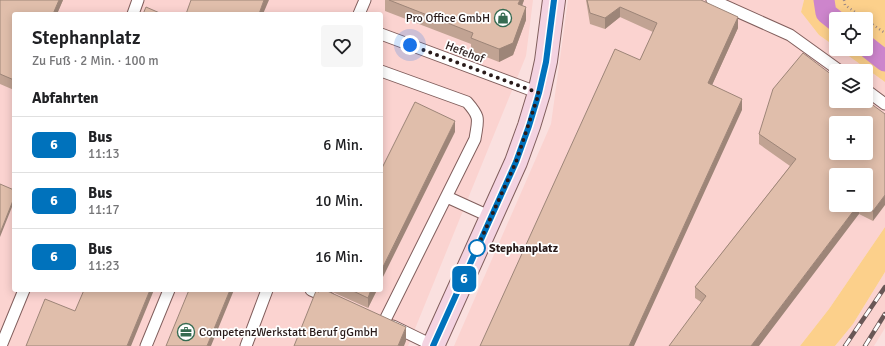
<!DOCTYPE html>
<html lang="de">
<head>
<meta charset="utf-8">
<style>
	:root { --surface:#fff; --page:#f6f6f6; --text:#202124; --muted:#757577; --line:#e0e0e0 }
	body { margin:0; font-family:Signika,sans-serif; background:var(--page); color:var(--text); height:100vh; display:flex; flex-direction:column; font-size:15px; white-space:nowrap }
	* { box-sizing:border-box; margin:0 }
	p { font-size:13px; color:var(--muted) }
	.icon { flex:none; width:22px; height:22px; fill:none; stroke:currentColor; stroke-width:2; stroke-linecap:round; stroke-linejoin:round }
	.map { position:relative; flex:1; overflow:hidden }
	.details { position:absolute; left:12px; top:12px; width:371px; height:280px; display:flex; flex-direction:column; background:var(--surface); border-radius:4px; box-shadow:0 2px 10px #0003 }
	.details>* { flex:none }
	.badge { padding:0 8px; border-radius:6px; font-size:14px; line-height:26px }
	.tools { position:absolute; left:829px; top:12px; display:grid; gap:8px }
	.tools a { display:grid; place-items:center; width:44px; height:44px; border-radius:4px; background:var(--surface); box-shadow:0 2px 10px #0003; font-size:20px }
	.you { position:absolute; width:20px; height:20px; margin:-10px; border:3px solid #fff; border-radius:50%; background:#1a73e8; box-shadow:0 0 0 6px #1a73e833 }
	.map>.badge { position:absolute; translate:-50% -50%; box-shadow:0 0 0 2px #fff }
	h2 { padding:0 20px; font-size:15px; line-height:36px }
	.round { display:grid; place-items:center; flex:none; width:42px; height:42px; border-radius:4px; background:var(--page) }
	.head { display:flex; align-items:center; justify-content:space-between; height:68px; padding:0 20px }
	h1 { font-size:19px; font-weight:600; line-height:30px }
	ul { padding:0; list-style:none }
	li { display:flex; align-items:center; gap:12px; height:56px; padding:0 20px; border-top:1px solid var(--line) }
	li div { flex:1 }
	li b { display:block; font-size:15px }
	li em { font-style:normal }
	li .badge { min-width:44px; font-weight:700; text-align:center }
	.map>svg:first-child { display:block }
	.built { fill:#fbd3d0; fill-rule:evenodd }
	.green { fill:#fcd08b }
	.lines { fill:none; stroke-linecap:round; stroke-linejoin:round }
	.canal { stroke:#cd85cc; stroke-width:21 }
	.service-casing { stroke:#815e5c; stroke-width:13 }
	.secondary-casing { stroke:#815e5c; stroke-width:24 }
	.path { stroke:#9a8685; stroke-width:2.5; stroke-dasharray:1 3; stroke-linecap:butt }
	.service { stroke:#fff; stroke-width:11 }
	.secondary { stroke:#f4d3e1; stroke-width:22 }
	.rail-casing { stroke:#695756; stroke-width:4.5 }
	.rail { stroke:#fff; stroke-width:3; stroke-dasharray:9; stroke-linecap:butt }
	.wall { fill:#c1a393; fill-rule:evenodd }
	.shaded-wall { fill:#9d8578 }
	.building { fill:#e0beab; stroke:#9d8578; fill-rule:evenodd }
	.line-casing { stroke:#fff; stroke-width:9 }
	.line { stroke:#0072bc; stroke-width:6 }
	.walk { stroke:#291b1a; stroke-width:4; stroke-dasharray:0 7.2 }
	.stop-dot { fill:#fff; stroke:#0072bc; stroke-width:2 }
	.labels { text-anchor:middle; stroke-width:3.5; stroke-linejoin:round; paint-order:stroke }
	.poi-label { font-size:12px; fill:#291b1a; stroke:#fff; text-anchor:end }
	.street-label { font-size:12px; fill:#291b1a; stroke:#fff }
	.stop-label { font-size:12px; font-weight:bold; fill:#291b1a; stroke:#fff; text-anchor:start }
</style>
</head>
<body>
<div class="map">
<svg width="885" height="346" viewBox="0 0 885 346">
	<rect width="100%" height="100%" fill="#fae0df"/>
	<!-- built -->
	<path class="built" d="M0,0H533L526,56L408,346H0ZM14,14H381V290H14Z
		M568,0H804L801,12L819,35L836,47V49H839L885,82V227L829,309L800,346H454L551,124ZM836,71H866V101H836ZM836,123H866V153H836ZM836,175H866V205H836Z
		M885,272V328L874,346H835L853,324Z"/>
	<!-- green -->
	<path class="green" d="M804,0H885V82L839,49H866V19H836V47L819,35L801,12Z
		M885,227V272L853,324L835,346H800L829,309Z"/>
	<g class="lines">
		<!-- canal -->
		<path class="canal" d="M824,0L826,13L836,21
			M866,46L885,61"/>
		<!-- service casing -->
		<g class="service-casing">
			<path id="service" d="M712,0L790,35L840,71
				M133,14L138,0
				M359,14L365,0
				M381,34L539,93
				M381,71L467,102C481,118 478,119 475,139L384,322
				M866,90L885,104
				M447,197L491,217
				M311,290L329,298
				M393,326L434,346
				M1,346L24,290
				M146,346L169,290
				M246,346L267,290"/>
		</g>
		<!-- secondary casing -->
		<g class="secondary-casing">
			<path id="secondary" d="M433,346L516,162L529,126L539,93L546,61L554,0"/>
		</g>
		<!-- path -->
		<path class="path" d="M844,0L845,5L865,19
			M866,20L885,33"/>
		<!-- service -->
		<use href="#service" class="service"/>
		<!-- secondary -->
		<use href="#secondary" class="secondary"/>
		<!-- rail casing -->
		<g class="rail-casing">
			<path id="rail" d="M845,346L885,287
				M865,346L885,314"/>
		</g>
		<!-- rail -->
		<use href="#rail" class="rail"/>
	</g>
	<!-- wall -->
	<path class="wall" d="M0,0H63L57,14H14V90L0,84Z
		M385,0H524L522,6L526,20L513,55L499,62L471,51V44L385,11Z
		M586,0H701L738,28L712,85L742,110L640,60L653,32L620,17L605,29L590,24Z
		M885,114L873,221L859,214L701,302L695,298V287L790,166L759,144V134ZM866,175V205H836Z
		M328,290H377L368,308Z"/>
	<!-- shaded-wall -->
	<path class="shaded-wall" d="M59,0H63L57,14H53Z
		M264,0H269L263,14H259Z
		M520,0H524L518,17V4Z
		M526,7V20L513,55L499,62V49Z
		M620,7V17L605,29V18Z
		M738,17V28L708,94V83Z
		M742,99V110L634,346H629Z
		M455,121V132L381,281V271Z
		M885,195V205L873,221V211Z
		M14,198V202L0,237V233Z
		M858,205H859V214L759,346H751Z
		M150,290H154L131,346H127Z
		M230,290H234L211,346H207Z
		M371,290H377L368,308V298Z
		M406,327V341L404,346H398Z"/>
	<!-- building -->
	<path class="building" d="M0,0H59L53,14H14V80L0,74Z
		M191,0H264L259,14H186Z
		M389,0H520L518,4L526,7L513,43L499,49L471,38L473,33Z
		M587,0H701L738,17L708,83L742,99L629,346H480L615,49L640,60L657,23L620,7L605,18L590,13Z
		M146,7L162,14H143Z
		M803,53L836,78V101H866V100L885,114V195L873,211L861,205H866V175H836V205H858L751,346H669L706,296L695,287L796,159L759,134L773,89ZM836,123H866V153H836Z
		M415,102L455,121L381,271V170Z
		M0,184L14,190V198L0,233Z
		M84,290H150L127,346H26L45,299L75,311Z
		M189,290H230L207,346H166Z
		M320,290H325L406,327L398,346H294L316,291L319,292Z
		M351,290H371L368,298Z"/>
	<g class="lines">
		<!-- line casing -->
		<g class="line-casing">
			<path id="line" d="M433,346L516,162L529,126L539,93L546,62L554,0"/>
		</g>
		<!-- line -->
		<use href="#line" class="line"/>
		<!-- walk -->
		<path class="walk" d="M410,45L539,93L516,162L477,248"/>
	</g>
	<!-- icons -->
	<defs>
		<g id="shop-ring" transform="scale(0.9)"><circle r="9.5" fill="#fff" stroke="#356b51" stroke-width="1.5"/><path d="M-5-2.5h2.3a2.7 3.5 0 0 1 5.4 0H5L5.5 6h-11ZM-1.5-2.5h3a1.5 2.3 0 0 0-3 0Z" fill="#356b51"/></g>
		<g id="office-ring" transform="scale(0.9)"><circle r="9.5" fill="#fff" stroke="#356b51" stroke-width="1.5"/><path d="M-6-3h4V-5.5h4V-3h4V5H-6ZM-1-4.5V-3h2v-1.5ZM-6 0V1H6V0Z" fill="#356b51"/></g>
	</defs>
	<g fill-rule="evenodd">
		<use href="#shop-ring" x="503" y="18"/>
		<use href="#office-ring" x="186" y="332"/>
	</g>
	<!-- markers -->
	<circle class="stop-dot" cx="477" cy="248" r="8"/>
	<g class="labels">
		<!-- poi labels -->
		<g class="poi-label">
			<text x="490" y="22">Pro Office GmbH</text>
			<text x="199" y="336" text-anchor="start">CompetenzWerkstatt Beruf gGmbH</text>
		</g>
		<!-- street labels -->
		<g class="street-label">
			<text transform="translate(465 52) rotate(21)" y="4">Hefehof</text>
		</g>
		<!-- stop labels -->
		<g class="stop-label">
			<text x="489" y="252">Stephanplatz</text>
		</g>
	</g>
</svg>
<div class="tools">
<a><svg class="icon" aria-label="locate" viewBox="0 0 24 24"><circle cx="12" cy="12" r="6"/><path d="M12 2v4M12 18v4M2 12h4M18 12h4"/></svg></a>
<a><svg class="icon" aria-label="layers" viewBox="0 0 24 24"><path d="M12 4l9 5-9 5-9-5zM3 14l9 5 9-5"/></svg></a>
<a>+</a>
<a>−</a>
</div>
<div class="you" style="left:410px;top:45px"></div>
<b class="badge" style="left:464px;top:279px;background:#0072bc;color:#fff">6</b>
<section class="details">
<div class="head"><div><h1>Stephanplatz</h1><p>Zu Fuß · 2 Min. · 100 m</p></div><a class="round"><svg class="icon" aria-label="heart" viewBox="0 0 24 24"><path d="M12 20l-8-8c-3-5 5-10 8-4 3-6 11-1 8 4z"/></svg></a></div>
<h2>Abfahrten</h2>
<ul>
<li><span class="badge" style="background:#0072bc;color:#fff">6</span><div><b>Bus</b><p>11:13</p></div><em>6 Min.</em></li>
<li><span class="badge" style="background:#0072bc;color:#fff">6</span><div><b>Bus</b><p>11:17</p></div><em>10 Min.</em></li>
<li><span class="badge" style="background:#0072bc;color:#fff">6</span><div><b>Bus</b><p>11:23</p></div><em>16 Min.</em></li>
</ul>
</section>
</div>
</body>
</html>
